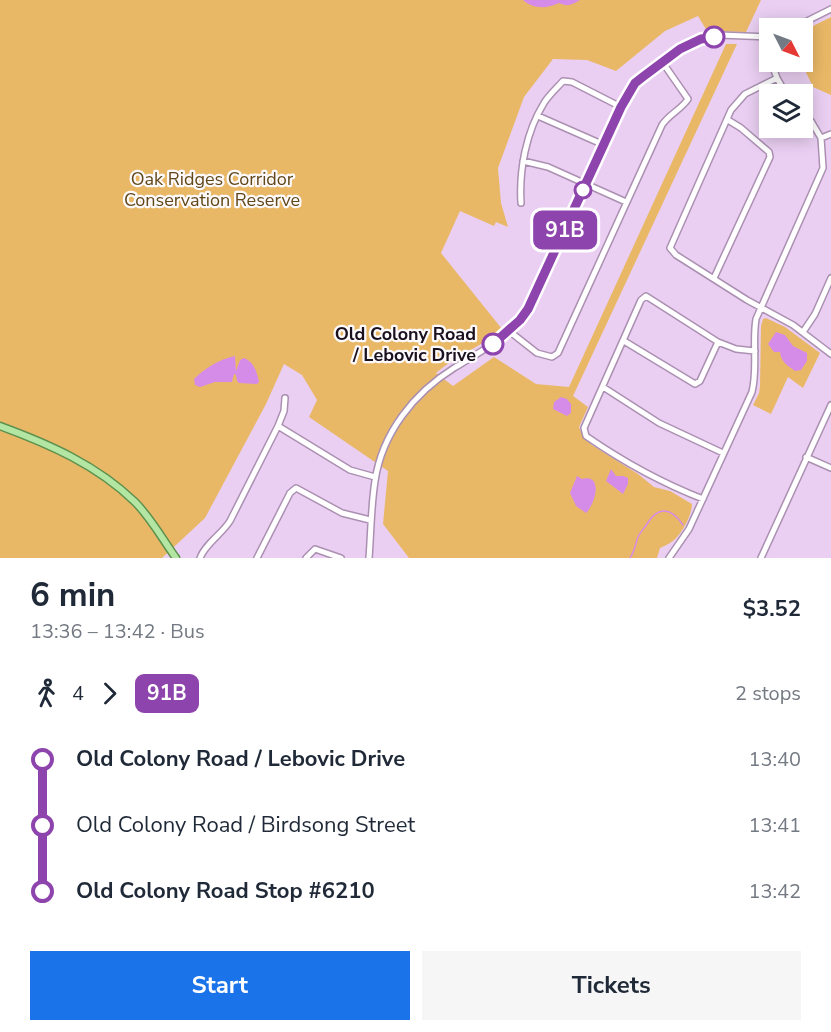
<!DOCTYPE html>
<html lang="en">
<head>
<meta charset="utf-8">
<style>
	:root { --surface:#fff; --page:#f6f6f7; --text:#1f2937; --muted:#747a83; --accent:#1a73e8 }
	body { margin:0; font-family:"Nunito Sans",sans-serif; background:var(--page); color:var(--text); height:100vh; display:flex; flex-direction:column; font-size:22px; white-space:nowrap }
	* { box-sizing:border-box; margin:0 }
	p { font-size:20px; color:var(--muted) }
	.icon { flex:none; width:33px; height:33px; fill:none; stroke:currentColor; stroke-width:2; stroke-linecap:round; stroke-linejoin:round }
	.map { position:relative; height:558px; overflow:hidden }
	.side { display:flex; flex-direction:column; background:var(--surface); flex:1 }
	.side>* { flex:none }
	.badge { padding:0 12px; border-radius:9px; font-size:21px; line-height:39px }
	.needle { width:39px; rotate:132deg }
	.controls { position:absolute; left:759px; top:18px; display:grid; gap:12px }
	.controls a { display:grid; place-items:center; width:54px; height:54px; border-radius:0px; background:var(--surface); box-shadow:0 3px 15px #0003; font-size:30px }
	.map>.badge { position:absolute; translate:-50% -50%; box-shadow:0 0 0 3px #fff }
	.legs { display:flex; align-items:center; gap:9px; height:66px; padding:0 30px; font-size:20px }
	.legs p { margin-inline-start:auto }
	.summary { display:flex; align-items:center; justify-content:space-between; height:102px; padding:0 30px }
	h1 { font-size:33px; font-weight:700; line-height:45px }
	.action { display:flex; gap:12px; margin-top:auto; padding:12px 30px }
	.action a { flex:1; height:69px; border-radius:0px; background:var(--accent); color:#fff; font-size:24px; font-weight:700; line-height:69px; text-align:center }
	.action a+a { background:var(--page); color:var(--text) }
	ul { padding:0 30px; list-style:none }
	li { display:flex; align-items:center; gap:21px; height:66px; font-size:22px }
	li i { display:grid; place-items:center; width:9px; height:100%; margin:0 8px; background:currentColor }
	li i::after { content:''; width:15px; height:15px; margin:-8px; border:4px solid; border-radius:50%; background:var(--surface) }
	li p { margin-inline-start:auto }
	li:first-child i { background:linear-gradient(#0000 50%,currentColor 0) }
	li:last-child i { background:linear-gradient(currentColor 50%,#0000 0) }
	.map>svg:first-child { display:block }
	.green { fill:#e9b867 }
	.water { fill:#d58ce8 }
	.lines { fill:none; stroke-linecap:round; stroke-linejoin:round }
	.stream { stroke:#d58ce8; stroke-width:1.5 }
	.minor-casing { stroke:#ab90b2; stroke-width:8 }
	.major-casing { stroke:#5d914d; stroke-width:9 }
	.minor { stroke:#fff; stroke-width:5 }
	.major { stroke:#b3e6a3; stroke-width:6 }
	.line-1-casing { stroke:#fff; stroke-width:14 }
	.line-1 { stroke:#8e44ad; stroke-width:9 }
	.stop-1-dot { fill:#fff; stroke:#8e44ad; stroke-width:3 }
	.labels { text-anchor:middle; stroke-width:4.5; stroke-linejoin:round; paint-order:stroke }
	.park-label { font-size:18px; fill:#624819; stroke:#fcfafd }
	.stop-label { font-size:18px; font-weight:bold; fill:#1b111e; stroke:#fcfafd; text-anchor:end }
</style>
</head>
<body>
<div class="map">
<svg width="831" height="558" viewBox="0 0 831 558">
	<rect width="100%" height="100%" fill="#eacff2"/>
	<!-- green -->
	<path class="green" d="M0,0H761L746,32L707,31L698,16L665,31L616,71L587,60L553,59L524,97L498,168L501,203L508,227L496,222L494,226L460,211L441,253L502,329C482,347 456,355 436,373L453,386L494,357L536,384L569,387L726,44H737L573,396L588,407L579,427L583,437L592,445L638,474L654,487L670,491L692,504C692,515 682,534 673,541C669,544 664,546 660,548L657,558H409L383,524L388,471L309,417L317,400L302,375L284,364L266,404L205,518L162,558H0Z
		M831,17V95L813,87L801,62L803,31Z
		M766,318L785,327L820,353L803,388L788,377L771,414L753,405L759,393L760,386L761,326L763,319Z"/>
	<!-- water -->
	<path class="water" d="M523,0H580C571,5 568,7 559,3C547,9 533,9 523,0Z
		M776,332L785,335L793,346L807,353V361L801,370L795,371C787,365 781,362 780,352H774L768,344Z
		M235,356L236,371L240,360L244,358C254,362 257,372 259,382L257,384L239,383L237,381L236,375L234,374L232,382H215L200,387L195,385L194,379C205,368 220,359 235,356Z
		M561,397L567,399L571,404V413L567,416L553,409L554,402Z
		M611,469L616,476H623L628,478V484L623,494L606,481Z
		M577,476L582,479C604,473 595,505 586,513L576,506L570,493Z"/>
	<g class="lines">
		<!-- stream -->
		<path class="stream" d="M630,558C634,552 635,547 637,540C638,534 644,529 647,524C658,506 671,507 683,525"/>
		<!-- minor casing -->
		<g class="minor-casing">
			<path id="minor" d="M793,28L831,9
				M768,37L770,58
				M771,62L777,78L786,94
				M777,78L745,94L731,110L670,248L676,255L747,300L793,325L831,354
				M538,116L604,145
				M821,138L831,134
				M523,161L548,167L626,202
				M521,203C519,170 526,132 544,103C549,95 557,88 563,81L572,82L621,107
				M714,278L770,157L769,152L741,128L728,120
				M509,331L537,353L552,357L558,353L662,125C669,114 682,109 688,99L663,63
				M803,332L815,314L831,278
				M624,341L695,384L700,381L718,342
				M603,387L659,423L723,453
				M278,426L350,470L375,477
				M806,457L831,468
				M703,499C662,483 622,461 586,436L584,428L641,300L646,296L718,342L736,349L755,351
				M200,558C205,544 222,534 230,521L278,426L284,411L285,398
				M257,558L290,493L296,488L342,513L370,520
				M306,558L315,549L341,558
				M369,558C371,532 371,506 375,481C382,433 414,393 454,368C485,349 506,339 528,309L621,107L635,83L680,49L701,39L720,35L770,37
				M669,558L689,529L752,392C758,368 752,343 756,319L823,168L821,138L811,121L802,113
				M761,558L831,405"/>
		</g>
		<!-- major casing -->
		<g class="major-casing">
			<path id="major" d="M0,426C49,444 97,465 135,502C151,518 163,540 176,558"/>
		</g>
		<!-- minor -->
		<use href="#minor" class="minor"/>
		<!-- major -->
		<use href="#major" class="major"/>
	</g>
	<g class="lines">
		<!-- line-1 casing -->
		<g class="line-1-casing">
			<path id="line-1" d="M493,344L520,320L528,309L621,107L635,83L644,76L680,49L701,39L714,37"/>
		</g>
		<!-- line-1 -->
		<use href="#line-1" class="line-1"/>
	</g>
	<!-- markers -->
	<g class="stop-1-dot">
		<circle cx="714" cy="37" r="10"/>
		<circle cx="583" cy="190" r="8"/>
		<circle cx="493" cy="344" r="10"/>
	</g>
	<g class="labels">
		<!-- park labels -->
		<g class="park-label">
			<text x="212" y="185">Oak Ridges Corridor<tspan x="212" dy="21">Conservation Reserve</tspan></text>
		</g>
		<!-- stop labels -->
		<g class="stop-label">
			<text x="476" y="340">Old Colony Road<tspan x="476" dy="21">/ Lebovic Drive</tspan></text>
		</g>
	</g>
</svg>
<div class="controls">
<a><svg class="needle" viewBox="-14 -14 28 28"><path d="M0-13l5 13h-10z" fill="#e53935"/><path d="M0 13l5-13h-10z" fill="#747a83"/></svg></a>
<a><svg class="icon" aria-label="layers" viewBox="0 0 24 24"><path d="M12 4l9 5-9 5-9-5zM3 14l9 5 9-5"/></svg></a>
</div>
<b class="badge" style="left:565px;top:230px;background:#8e44ad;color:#fff">91B</b>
</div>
<section class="side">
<div class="summary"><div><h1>6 min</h1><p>13:36 – 13:42 · Bus</p></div><b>$3.52</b></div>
<div class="legs"><svg class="icon" aria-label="walk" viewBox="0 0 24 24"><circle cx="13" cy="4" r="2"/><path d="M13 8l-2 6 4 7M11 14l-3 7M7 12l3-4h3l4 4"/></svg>4<svg class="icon" aria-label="forward" viewBox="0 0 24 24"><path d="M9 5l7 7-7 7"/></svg><b class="badge" style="background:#8e44ad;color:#fff">91B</b><p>2 stops</p></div>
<ul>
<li><i style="color:#8e44ad"></i><b>Old Colony Road / Lebovic Drive</b><p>13:40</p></li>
<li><i style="color:#8e44ad"></i><span>Old Colony Road / Birdsong Street</span><p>13:41</p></li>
<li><i style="color:#8e44ad"></i><b>Old Colony Road Stop #6210</b><p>13:42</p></li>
</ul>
<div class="action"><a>Start</a><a>Tickets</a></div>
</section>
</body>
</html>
